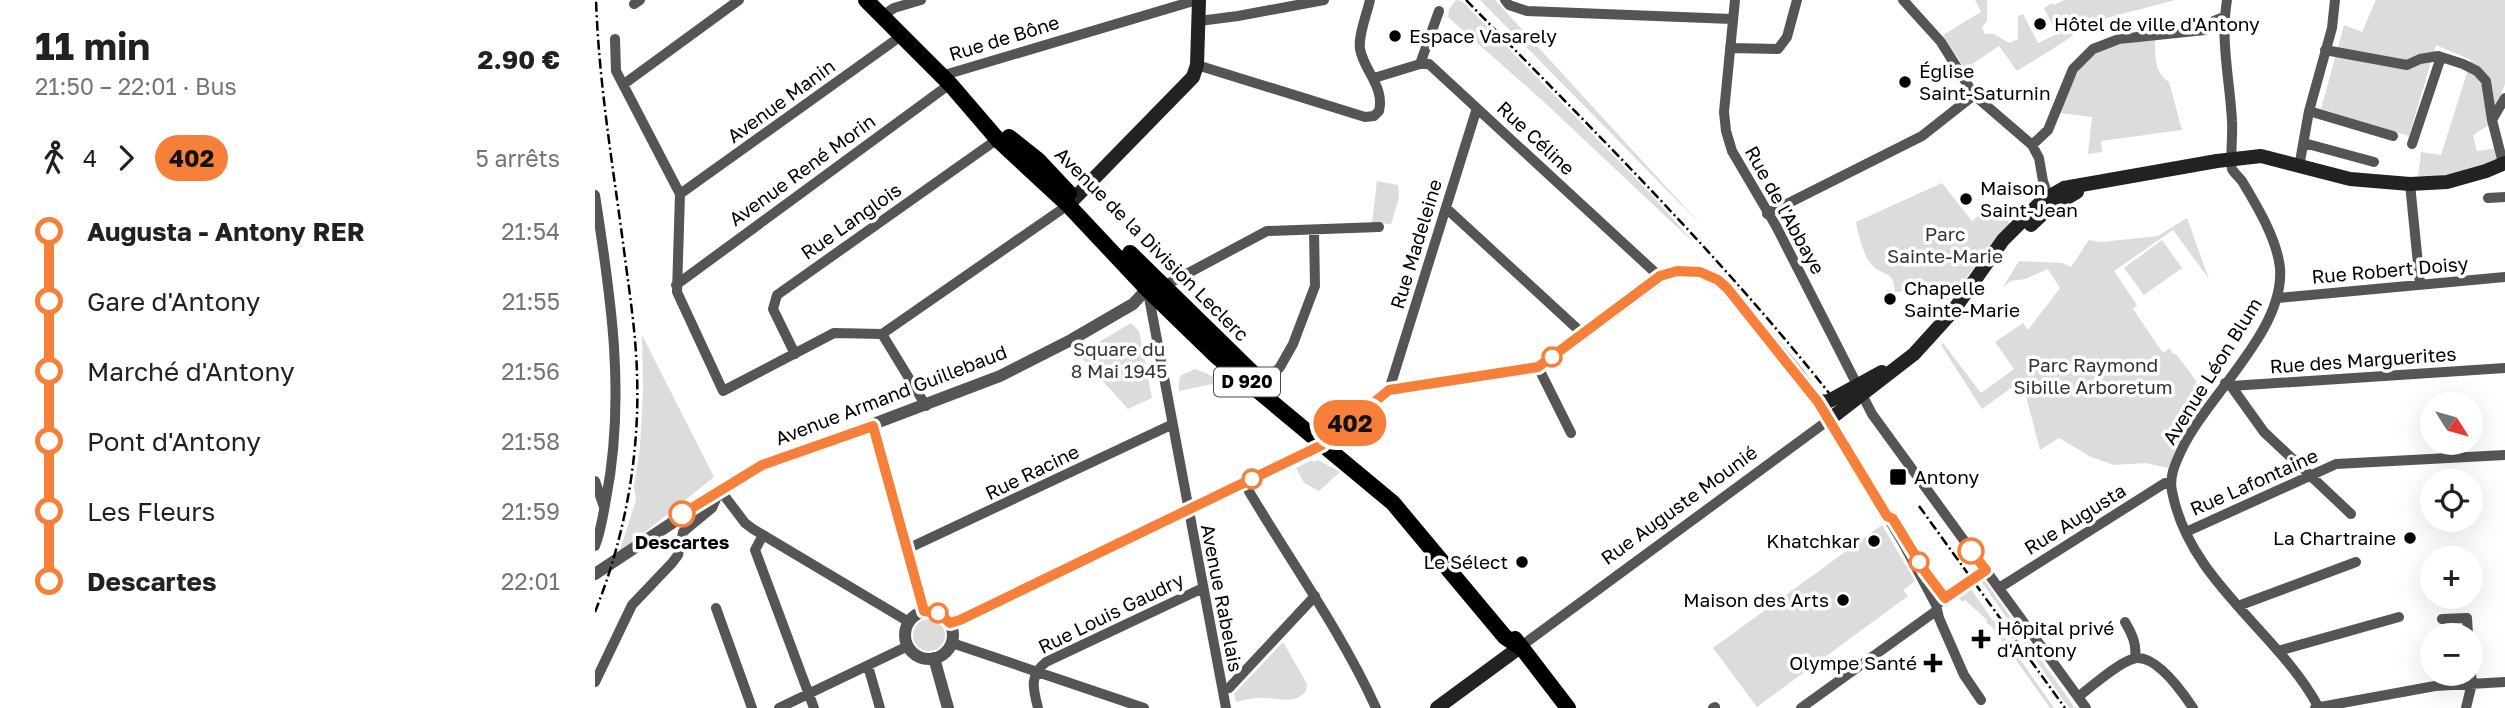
<!DOCTYPE html>
<html lang="fr">
<head>
<meta charset="utf-8">
<style>
	:root { --surface:#fff; --page:#f2f2f2; --text:#202124; --muted:#757577 }
	body { margin:0; font-family:"Golos Text",sans-serif; background:var(--page); color:var(--text); height:100vh; display:flex; flex-direction:column; font-size:26px; white-space:nowrap }
	* { box-sizing:border-box; margin:0 }
	p { font-size:23px; color:var(--muted) }
	.icon { flex:none; width:38px; height:38px; fill:none; stroke:currentColor; stroke-width:2; stroke-linecap:round; stroke-linejoin:round }
	.map { position:relative; flex:1; overflow:hidden }
	.panel { display:flex; flex-direction:column; background:var(--surface); width:595px }
	.panel>* { flex:none }
	.badge { padding:0 14px; border-radius:23px; font-size:24px; line-height:46px }
	.needle { width:46px; rotate:127deg }
	.fabs { position:absolute; left:1825px; top:392px; display:grid; gap:14px }
	.fabs a { display:grid; place-items:center; width:63px; height:63px; border-radius:50%; background:var(--surface); box-shadow:0 7px 28px #0002; font-size:35px }
	.map>.badge { position:absolute; translate:-50% -50%; box-shadow:0 0 0 4px #fff }
	.legs { display:flex; align-items:center; gap:10px; height:77px; padding:0 35px; font-size:23px }
	.legs p { margin-inline-start:auto }
	.summary { display:flex; align-items:center; justify-content:space-between; height:119px; padding:0 35px }
	h1 { font-size:38px; font-weight:700; line-height:52px }
	ul { padding:0 35px; list-style:none }
	li { display:flex; align-items:center; gap:24px; height:70px; font-size:26px }
	li i { display:grid; place-items:center; width:10px; height:100%; margin:0 9px; background:currentColor }
	li i::after { content:''; width:18px; height:18px; margin:-9px; border:5px solid; border-radius:50%; background:var(--surface) }
	li p { margin-inline-start:auto }
	li:first-child i { background:linear-gradient(#0000 50%,currentColor 0) }
	li:last-child i { background:linear-gradient(currentColor 50%,#0000 0) }
	main { display:flex; flex:1; min-height:0 }
	.map>svg:first-child { display:block }
	.green { fill:#dcdcdc }
	.lines { fill:none; stroke-linecap:round; stroke-linejoin:round }
	.minor { stroke:#555; stroke-width:10 }
	.tertiary { stroke:#555; stroke-width:12 }
	.secondary { stroke:#222; stroke-width:14 }
	.primary { stroke:#000; stroke-width:16 }
	.rail { stroke:#000; stroke-width:2.5; stroke-dasharray:10 3.5 2 3.5; stroke-linecap:butt }
	.line-1-casing { stroke:#fff; stroke-width:16 }
	.line-1 { stroke:#f67f39; stroke-width:10 }
	.poi-dot { fill:#000; stroke:#fff; stroke-width:2.5 }
	.stop-1-dot { fill:#fff; stroke:#f67f39; stroke-width:3.5 }
	.labels { text-anchor:middle; stroke-width:7; stroke-linejoin:round; paint-order:stroke }
	.shield { fill:#fff; stroke:#4c4c4c; stroke-width:2 }
	.shield-label { font-size:18px; font-weight:bold; fill:#000 }
	.poi-label { font-size:19px; fill:#000; stroke:#fff; text-anchor:start }
	.street-label { font-size:19px; fill:#000; stroke:#fff }
	.park-label { font-size:19px; fill:#333; stroke:#fff }
	.stop-label { font-size:19px; font-weight:bold; fill:#000; stroke:#fff }
</style>
</head>
<body>
<main>
<section class="panel">
<div class="summary"><div><h1>11 min</h1><p>21:50 – 22:01 · Bus</p></div><b>2.90 €</b></div>
<div class="legs"><svg class="icon" aria-label="walk" viewBox="0 0 24 24"><circle cx="13" cy="4" r="2"/><path d="M13 8l-2 6 4 7M11 14l-3 7M7 12l3-4h3l4 4"/></svg>4<svg class="icon" aria-label="forward" viewBox="0 0 24 24"><path d="M9 5l7 7-7 7"/></svg><b class="badge" style="background:#f67f39;color:#111">402</b><p>5 arrêts</p></div>
<ul>
<li><i style="color:#f67f39"></i><b>Augusta - Antony RER</b><p>21:54</p></li>
<li><i style="color:#f67f39"></i><span>Gare d'Antony</span><p>21:55</p></li>
<li><i style="color:#f67f39"></i><span>Marché d'Antony</span><p>21:56</p></li>
<li><i style="color:#f67f39"></i><span>Pont d'Antony</span><p>21:58</p></li>
<li><i style="color:#f67f39"></i><span>Les Fleurs</span><p>21:59</p></li>
<li><i style="color:#f67f39"></i><b>Descartes</b><p>22:01</p></li>
</ul>
</section>
<div class="map">
<svg width="1910" height="708" viewBox="0 0 1910 708">
	<rect width="100%" height="100%" fill="#fff"/>
	<!-- green -->
	<path class="green" d="M861,0L867,1L1058,196L1100,244L949,102L853,17L854,9Z
		M885,0H900L1108,227Z
		M1380,0H1392V21L1387,27L1390,34H1399L1414,43L1423,39V16L1428,14L1443,43L1462,34L1449,8L1457,3L1459,5L1469,0H1580L1497,22L1467,43L1422,71L1404,46L1370,69L1348,35L1386,12Z
		M1781,0H1910V84L1894,125L1878,135L1882,151L1903,148L1906,159C1881,170 1850,177 1823,176L1826,152L1846,155L1876,60L1841,45L1814,136L1726,109L1749,25L1767,32Z
		M1560,39C1561,56 1558,72 1574,82L1587,130L1506,141L1507,152L1493,154L1497,117L1464,113C1490,51 1493,48 1560,39Z
		M782,181L803,185L804,198L796,224L777,223Z
		M1347,183L1377,221L1399,203L1417,226C1390,244 1376,278 1352,300L1323,278L1312,286L1314,291L1300,292C1299,269 1287,277 1276,264C1269,256 1263,233 1261,222Z
		M1592,218L1614,279L1578,230L1519,271L1542,305L1538,309L1568,353L1575,348L1577,353L1582,355L1602,382L1598,386L1603,393L1613,398L1585,439L1573,468L1551,463L1519,465L1496,457L1464,438L1445,450L1428,384L1424,382L1387,409L1346,345L1348,343L1386,393L1419,369L1400,342L1428,323L1433,330L1465,288L1453,269L1430,279L1416,281L1408,287L1424,261L1467,263L1476,267L1494,240L1506,242L1563,236Z
		M1567,240L1587,268L1549,295L1529,268Z
		M536,323L544,331L557,398L533,409L479,349L490,343L494,348Z
		M47,335L119,477L24,553L41,500L39,486L45,447L48,392Z
		M599,369L611,373L627,382L584,391C583,369 589,377 599,369Z
		M717,460L719,462L723,460L745,472L724,491L709,483L701,468Z
		M1287,525L1320,581L1308,590L1313,596L1162,707L1118,648Z
		M1386,581H1390L1480,708H1474Z
		M1376,589L1459,708H1455L1398,628L1391,622L1392,620L1370,600L1368,602L1363,598Z
		M318 635a16 16 0 1 1 32 0a16 16 0 1 1-32 0Z
		M688,642L712,684L711,691C700,705 685,698 669,698C660,697 650,700 641,702L639,694Z"/>
	<g class="lines">
		<!-- minor -->
		<path class="minor" d="M910,0L914,5L932,11L1137,19
			M1140,0L1129,112L1131,131L1137,151L1181,226L1277,414L1491,708
			M1308,0L1346,42L1379,95L1437,145L1444,158L1448,181L1453,196
			M1632,0C1625,41 1635,81 1637,121C1638,130 1635,163 1637,169C1639,173 1644,177 1647,181C1662,206 1682,239 1685,268C1690,331 1612,395 1586,451C1580,464 1574,477 1577,491C1594,582 1683,631 1724,708
			M39,4L45,0
			M287,16L299,8L326,0
			M604,21L643,16L729,0
			M20,39L21,71L85,194L82,292L128,391L239,333L287,334
			M1135,48L1183,49L1192,37L1202,0
			M1730,50L1812,65L1825,59L1843,56L1868,64L1882,71L1891,81L1897,120L1910,98
			M825,64L844,11
			M602,65L770,117L779,116L784,111C790,87 769,71 765,49C763,35 772,14 775,0
			M346,76L595,2H604
			M779,78L825,64H834L1065,277
			M29,84L144,0
			M1714,111L1798,136
			M1897,120L1908,163
			M1709,143L1779,162
			M1817,144L1846,57
			M1437,145L1453,130L1478,69L1498,49L1524,39L1610,30L1619,21L1629,17
			M1704,167L1714,111L1737,28L1740,0
			M1815,184L1825,284
			M85,194L306,36
			M0,195C16,297 31,397 11,499C8,515 6,531 0,546
			M1893,198L1910,197
			M851,208L988,334
			M1172,214L1327,136L1379,95
			M81,285L355,84
			M567,287L672,231L784,227
			M553,292L631,708
			M1683,298L1910,277
			M200,354L178,309L182,295L397,143L404,141
			M943,367L976,433
			M1630,383L1636,386L1910,368
			M667,386L685,367L698,344L720,286L719,230
			M1636,386L1669,432L1756,514
			M794,390L882,108
			M331,406L287,334L473,205
			M0,481L9,507
			M649,483C693,558 745,629 781,708
			M1591,532L1741,464L1910,455
			M168,535L160,550L219,708
			M312,549L576,425
			M1404,588L1570,483L1576,482
			M1341,605L1390,570
			M1643,606L1761,562
			M121,608L157,708
			M1847,619L1872,618L1873,635
			M1530,622C1537,634 1542,644 1540,658
			M355,623L365,620L728,445
			M357,643L549,708
			M925,647L1235,419L1309,545L1341,605L1344,618L1369,675L1386,700
			M1683,651L1804,617
			M273,666L285,708
			M0,682L37,605L77,563L83,555L88,532L117,508L125,490L150,523L158,529L314,622
			M628,689L634,688L720,596
			M1483,697C1496,687 1527,659 1542,658C1563,657 1588,693 1598,708
			M184,708L313,646
			M443,708C438,688 434,676 451,662L608,588
			M1118,708L1120,707
			M1206,708L1341,611
			M1720,708L1840,686L1910,682
			M1871,708L1877,683L1876,674"/>
		<!-- tertiary -->
		<path class="tertiary" d="M278,426L329,612
			M0,574L157,470L405,376L476,340L538,304L552,289
			M310 635a24 24 0 1 1 48 0a24 24 0 1 1-48 0Z
			M339,658L353,708"/>
		<!-- secondary -->
		<path class="secondary" d="M473,205L598,77L602,65L604,0
			M1436,225L1453,209L1482,192
			M1223,402L1234,401L1287,372
			M728,445L794,390L943,367L1065,277C1093,267 1109,269 1132,288L1204,376L1235,419L1319,354L1358,311L1408,240L1448,200L1469,188L1622,161L1666,156L1755,179L1815,184L1852,182L1891,171L1910,163
			M842,708L925,647"/>
		<!-- primary -->
		<path class="primary" d="M271,0L355,84L404,141L473,205L552,289L620,355L798,503L910,637L925,647
			M414,137L443,160L474,193
			M535,253L669,384
			M920,639L973,708"/>
		<!-- rail -->
		<path class="rail" d="M871,0C996,128 1123,253 1234,393
			M1324,506L1470,708
			M0,612C30,537 45,455 42,374C41,335 35,296 30,258C19,172 4,87 1,0"/>
	</g>
	<g class="lines">
		<!-- line-1 casing -->
		<g class="line-1-casing">
			<path id="line-1" d="M87,514L167,465L278,426L329,611L344,613L355,623L365,620L727,445L794,390L943,367L1065,276L1082,271L1105,272L1123,280L1132,288L1223,402L1292,516L1298,519L1331,573L1350,598L1391,570L1376,551"/>
		</g>
		<!-- line-1 -->
		<use href="#line-1" class="line-1"/>
	</g>
	<!-- markers -->
	<g class="poi-dot">
		<circle cx="1445" cy="24" r="7"/>
		<circle cx="800" cy="36" r="7"/>
		<circle cx="1310" cy="82" r="7"/>
		<circle cx="1371" cy="199" r="7"/>
		<circle cx="1295" cy="299" r="7"/>
		<rect x="1294" y="468" width="18" height="18" rx="3.5"/>
		<circle cx="1815" cy="538" r="7"/>
		<circle cx="1279" cy="541" r="7"/>
		<circle cx="927" cy="562" r="7"/>
		<circle cx="1248" cy="600" r="7"/>
		<path d="M1382.5 628.5h7v7h7v7h-7v7h-7v-7h-7v-7h7z"/>
		<path d="M1334.5 652.5h7v7h7v7h-7v7h-7v-7h-7v-7h7z"/>
	</g>
	<g class="stop-1-dot">
		<circle cx="957" cy="357" r="9"/>
		<circle cx="657" cy="479" r="9"/>
		<circle cx="87" cy="514" r="12"/>
		<circle cx="1376" cy="551" r="12"/>
		<circle cx="1324" cy="562" r="9"/>
		<circle cx="343" cy="613" r="9"/>
	</g>
	<g class="labels">
		<!-- shield labels -->
		<rect class="shield" x="619" y="367.5" width="66" height="29" rx="5"/>
		<g class="shield-label">
			<text x="652" y="388">D 920</text>
		</g>
		<!-- poi labels -->
		<g class="poi-label">
			<text x="1459" y="31">Hôtel de ville d'Antony</text>
			<text x="814" y="43">Espace Vasarely</text>
			<text x="1324" y="78">Église<tspan x="1324" dy="22">Saint-Saturnin</tspan></text>
			<text x="1385" y="195">Maison<tspan x="1385" dy="22">Saint-Jean</tspan></text>
			<text x="1309" y="295">Chapelle<tspan x="1309" dy="22">Sainte-Marie</tspan></text>
			<text x="1319" y="484">Antony</text>
			<text x="1801" y="545" text-anchor="end">La Chartraine</text>
			<text x="1265" y="548" text-anchor="end">Khatchkar</text>
			<text x="913" y="569" text-anchor="end">Le Sélect</text>
			<text x="1234" y="607" text-anchor="end">Maison des Arts</text>
			<text x="1402" y="635">Hôpital privé<tspan x="1402" dy="22">d'Antony</tspan></text>
			<text x="1322" y="670" text-anchor="end">Olympe Santé</text>
		</g>
		<!-- street labels -->
		<g class="street-label">
			<text transform="translate(409 38) rotate(-17)" y="7">Rue de Bône</text>
			<text transform="translate(186 101) rotate(-36)" y="7">Avenue Manin</text>
			<text transform="translate(941 138) rotate(43)" y="7">Rue Céline</text>
			<text transform="translate(207 170) rotate(-36)" y="7">Avenue René Morin</text>
			<text transform="translate(1190 210) rotate(61)" y="7">Rue de l'Abbaye</text>
			<text transform="translate(256 221) rotate(-35)" y="7">Rue Langlois</text>
			<text transform="translate(557 244) rotate(45)" y="7">Avenue de la Division Leclerc</text>
			<text transform="translate(821 244) rotate(-73)" y="7">Rue Madeleine</text>
			<text transform="translate(1795 270) rotate(-5)" y="7">Rue Robert Doisy</text>
			<text transform="translate(1768 360) rotate(-4)" y="7">Rue des Marguerites</text>
			<text transform="translate(1617 371) rotate(-58)" y="7">Avenue Léon Blum</text>
			<text transform="translate(296 395) rotate(-21)" y="7">Avenue Armand Guillebaud</text>
			<text transform="translate(437 472) rotate(-26)" y="7">Rue Racine</text>
			<text transform="translate(1659 482) rotate(-24)" y="7">Rue Lafontaine</text>
			<text transform="translate(1084 505) rotate(-36)" y="7">Rue Auguste Mounié</text>
			<text transform="translate(1480 519) rotate(-32)" y="7">Rue Augusta</text>
			<text transform="translate(627 598) rotate(79)" y="7">Avenue Rabelais</text>
			<text transform="translate(516 613) rotate(-26)" y="7">Rue Louis Gaudry</text>
		</g>
		<!-- park labels -->
		<g class="park-label">
			<text x="1350" y="241">Parc<tspan x="1350" dy="22">Sainte-Marie</tspan></text>
			<text x="524" y="356">Square du<tspan x="524" dy="22">8 Mai 1945</tspan></text>
			<text x="1498" y="372">Parc Raymond<tspan x="1498" dy="22">Sibille Arboretum</tspan></text>
		</g>
		<!-- stop labels -->
		<g class="stop-label">
			<text x="87" y="549">Descartes</text>
		</g>
	</g>
</svg>
<div class="fabs">
<a><svg class="needle" viewBox="-14 -14 28 28"><path d="M0-13l5 13h-10z" fill="#e53935"/><path d="M0 13l5-13h-10z" fill="#757577"/></svg></a>
<a><svg class="icon" aria-label="locate" viewBox="0 0 24 24"><circle cx="12" cy="12" r="6"/><path d="M12 2v4M12 18v4M2 12h4M18 12h4"/></svg></a>
<a>+</a>
<a>−</a>
</div>
<b class="badge" style="left:755px;top:423px;background:#f67f39;color:#111">402</b>
</div>
</main>
</body>
</html>
